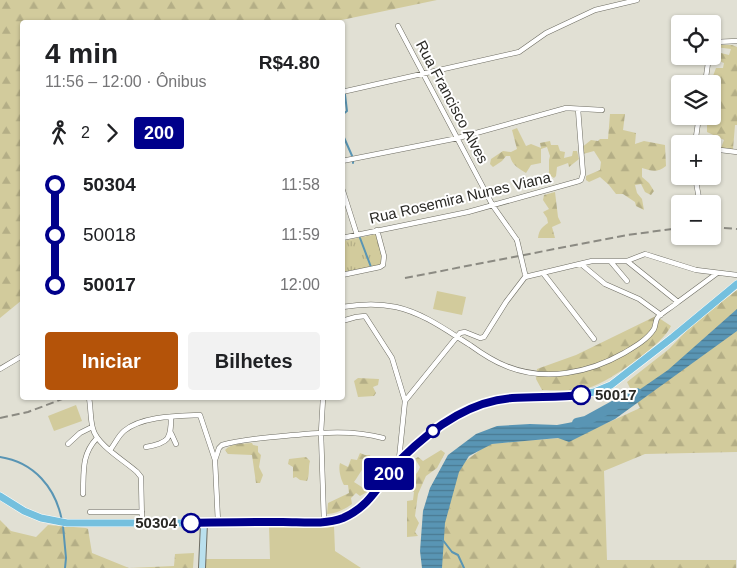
<!DOCTYPE html>
<html lang="pt">
<head>
<meta charset="utf-8">
<style>
	:root { --surface:#fff; --page:#f2f2f2; --text:#202124; --muted:#757577; --accent:#b45309 }
	body { margin:0; font-family:Arial,sans-serif; background:var(--page); color:var(--text); height:100vh; display:flex; flex-direction:column; font-size:19px; white-space:nowrap }
	* { box-sizing:border-box; margin:0 }
	p { font-size:16px; color:var(--muted) }
	.icon { flex:none; width:28px; height:28px; fill:none; stroke:currentColor; stroke-width:2; stroke-linecap:round; stroke-linejoin:round }
	.map { position:relative; flex:1; overflow:hidden }
	.sheet { position:absolute; left:20px; top:20px; width:325px; height:380px; display:flex; flex-direction:column; background:var(--surface); border-radius:5px; box-shadow:0 1px 4px #0004 }
	.sheet>* { flex:none }
	.badge { padding:0 10px; border-radius:4px; font-size:18px; line-height:32px }
	.buttons { position:absolute; left:671px; top:15px; display:grid; gap:10px }
	.buttons a { display:grid; place-items:center; width:50px; height:50px; border-radius:5px; background:var(--surface); box-shadow:0 1px 4px #0004; font-size:25px }
	.map>.badge { position:absolute; translate:-50% -50%; box-shadow:0 0 0 2px #fff }
	.legs { display:flex; align-items:center; gap:8px; height:55px; padding:0 25px; font-size:16px }
	.legs p { margin-inline-start:auto }
	.headline { display:flex; align-items:center; justify-content:space-between; height:85px; padding:0 25px }
	h1 { font-size:28px; font-weight:700; line-height:38px }
	.primary-button { display:flex; gap:10px; margin-top:auto; padding:10px 25px }
	.primary-button a { flex:1; height:58px; border-radius:5px; background:var(--accent); color:#fff; font-size:20px; font-weight:700; line-height:58px; text-align:center }
	.primary-button a+a { background:var(--page); color:var(--text) }
	ul { padding:0 25px; list-style:none }
	li { display:flex; align-items:center; gap:18px; height:50px; font-size:19px }
	li i { display:grid; place-items:center; width:8px; height:100%; margin:0 6px; background:currentColor }
	li i::after { content:''; width:12px; height:12px; margin:-6px; border:4px solid; border-radius:50%; background:var(--surface) }
	li p { margin-inline-start:auto }
	li:first-child i { background:linear-gradient(#0000 50%,currentColor 0) }
	li:last-child i { background:linear-gradient(currentColor 50%,#0000 0) }
	.map>svg:first-child { display:block }
	.grass { fill:#d2cb9c }
	.forest { fill:url(#forest-firs) }
	.park { fill:url(#park-tufts) }
	.water { fill:url(#water-rules) }
	.lines { fill:none; stroke-linecap:round; stroke-linejoin:round }
	.stream { stroke:#5995b4; stroke-width:2 }
	.river { stroke:#5995b4; stroke-width:10 }
	.street-casing { stroke:#6d6c62; stroke-width:5.5 }
	.secondary-casing { stroke:#6d6c62; stroke-width:8 }
	.primary-casing { stroke:#fff; stroke-width:8 }
	.street { stroke:#fff; stroke-width:4.5 }
	.secondary { stroke:#bae0ee; stroke-width:6 }
	.primary { stroke:#75c0de; stroke-width:7 }
	.rail { stroke:#8b8a82; stroke-width:2; stroke-dasharray:8 4; stroke-linecap:butt }
	.street-bridge-casing { stroke:#6d6c62; stroke-width:5.5; stroke-linecap:butt }
	.street-bridge { stroke:#fff; stroke-width:4.5 }
	.line-1-casing { stroke:#fff; stroke-width:11 }
	.line-1 { stroke:#00008b; stroke-width:8 }
	.stop-1-dot { fill:#fff; stroke:#00008b; stroke-width:2.5 }
	.labels { text-anchor:middle; stroke-width:4; stroke-linejoin:round; paint-order:stroke }
	.street-label { font-size:15px; fill:#2a2925; stroke:#fff }
	.stop-label { font-size:15px; font-weight:bold; fill:#2a2925; stroke:#fff; text-anchor:start }
</style>
</head>
<body>
<div class="map">
<svg width="737" height="568" viewBox="0 0 737 568">
	<defs>
		<pattern id="forest-firs" width="22" height="20" patternUnits="userSpaceOnUse" patternTransform="scale(1.25)"><rect width="22" height="20" fill="#d2cb9c"/><path d="M5 1l3.5 6h-7zM16 11l3.5 6h-7z" fill="#b4ae86"/></pattern>
		<pattern id="park-tufts" width="24" height="20" patternUnits="userSpaceOnUse" patternTransform="scale(1.25)"><rect width="24" height="20" fill="#d2cb9c"/><path d="M3 7l-1-3M5 7V3M7 7l1-3M15 17l-1-3M17 17v-4M19 17l1-3" fill="none" stroke="#b4ae86"/></pattern>
		<pattern id="water-rules" width="6" height="5" patternUnits="userSpaceOnUse" patternTransform="scale(1.25)"><rect width="6" height="5" fill="#5995b4"/><path d="M0 2.5h6" fill="none" stroke="#4a7a92"/></pattern>
	</defs>
	<rect width="100%" height="100%" fill="#e1e0d4"/>
	<!-- grass -->
	<path class="grass" d="M437,291L466,297L462,315L433,309Z
		M76,405L82,421L54,431L48,416Z
		M269,525L290,526H334L335,551L361,568H204V559H270Z"/>
	<!-- forest -->
	<path class="forest" d="M0,0H437L332,22H22V300L0,318Z
		M720,45H732L737,47V125H735L733,149L721,148L724,140L707,132V116H712V84H710L716,68H723L724,63L711,58L713,51L729,55L731,49L715,47Z
		M610,114H625L623,130L636,133L635,144L644,141L665,145L666,166C657,173 652,171 642,168V177L649,183L654,191L651,195L645,192L641,184L635,185L637,193L642,199L644,210L636,206L635,202L623,194H616L609,185L600,177L589,182L586,180V176L600,170L601,162L594,151L583,154L581,148L591,140L598,141L600,139H608Z
		M517,128L526,146L531,144L541,148L540,143L550,141L551,145H558L560,151L565,152L564,158L572,156L573,151H577L579,159L569,167L568,163L557,167L556,176L554,178L549,175V160L550,156L547,147L541,149V148V163L531,165L526,173C518,168 512,165 510,156H506L502,161L493,167L490,164L491,159L503,151L511,152L517,149L512,130Z
		M555,192L558,217L561,223L552,227L555,238H538C539,230 542,227 548,223L547,218L543,212L549,209L543,200L544,195Z
		M737,290V452L645,454L604,471L607,560H736V568H442L435,537L455,469L488,444L560,438L605,424L640,408L627,382L669,349L695,322Z
		M656,316L671,326C663,344 615,377 596,385C582,392 557,390 542,390L536,379L537,369L576,355Z
		M358,378L379,379L378,385L373,387L376,393L374,396L358,397L354,381Z
		M252,443L253,445L258,446V452L261,455L259,467L263,475L260,483H256L252,455L228,454L225,450C231,443 243,444 252,443Z
		M441,450L445,453L437,468L426,476L418,494L415,516L419,523L415,532L418,536L407,537V501L413,500L414,492L410,489C409,478 417,476 420,467L415,459L418,457L423,461Z
		M360,453L365,455H370L371,458C364,465 360,474 354,482L365,489L367,492L360,496L356,493L351,498L352,504C345,509 336,514 327,514L328,503L349,493L348,485H344C341,480 338,469 340,463L348,467L351,459L357,460Z
		M306,457L310,461C308,468 310,474 307,481L300,480L296,477L293,478V467L288,464L289,459Z
		M0,520L11,531L36,537L48,525L86,528L88,529L92,553L129,568L174,566L175,554L194,553L193,568H0Z"/>
	<!-- park -->
	<path class="park" d="M377,234L383,261L381,265L343,272V241Z"/>
	<!-- water -->
	<path class="water" d="M737,309V331L615,419L569,442L558,438L492,444L469,456L459,472L445,523L442,568H422L420,551L423,511L430,488L448,455L476,434L497,426L530,424L557,425L600,417L668,370Z"/>
	<g class="lines">
		<!-- stream -->
		<path class="stream" d="M342,70L347,111L342,115
			M342,133L353,158V163
			M360,238L371,267
			M0,457C34,462 56,488 62,521
			M63,526L66,558L65,568
			M442,539L452,552L458,555L464,568"/>
		<!-- river -->
		<path class="river" d="M577,423L586,421L637,393"/>
		<!-- street casing -->
		<g class="street-casing">
			<path id="street" d="M398,26L493,206L517,240
				M712,45L716,42L737,41
				M705,84L709,56
				M342,92L519,52L546,33L595,10L637,0
				M695,144L699,116
				M712,149L737,152
				M342,161L458,138L566,108L602,110
				M695,176L700,204
				M342,188L357,235
				M342,238L468,212L579,181L581,180L583,174L578,109
				M627,261L678,302L716,274
				M611,262L627,281
				M581,264L605,284L639,299L661,315
				M543,273L594,339
				M342,275L380,267L383,265L384,256L377,230
				M525,277L592,261H627L645,254L696,270L737,275
				M342,307C360,304 378,303 396,307C423,313 446,330 470,345C481,353 493,361 506,366C545,382 589,373 624,353C634,347 647,340 654,329C656,325 655,319 659,316C665,311 672,307 678,302
				M342,321L356,317L365,316L392,358L405,401L399,459
				M0,369L22,356
				M89,398C91,408 90,419 93,429C97,445 125,461 137,472L141,477L142,523
				M323,398L321,433L324,522
				M405,401L460,333L465,332L480,338L484,337L506,302L525,277
				M171,433L176,444
				M68,444L80,433L92,427
				M146,447C169,443 171,439 171,417
				M110,450C115,444 118,436 124,431C142,416 177,416 200,415L215,460L218,522
				M215,460L219,448L222,445C242,439 263,438 283,436C317,433 350,429 383,438
				M83,494C84,472 81,455 97,438
				M90,512H142"/>
		</g>
		<!-- secondary casing -->
		<g class="secondary-casing">
			<path id="secondary" d="M202,568L204,523"/>
		</g>
		<!-- primary casing -->
		<g class="primary-casing">
			<path id="primary" d="M0,496L24,511L41,518L67,523H187L334,521L357,511L366,503L399,461L410,450L433,431L470,407L489,401L511,398L573,396L594,392L611,385L673,337L737,284"/>
		</g>
		<!-- street -->
		<use href="#street" class="street"/>
		<!-- secondary -->
		<use href="#secondary" class="secondary"/>
		<!-- primary -->
		<use href="#primary" class="primary"/>
		<!-- rail -->
		<path class="rail" d="M712,227L737,229
			M405,278L627,235L680,228
			M0,418L28,412L65,398"/>
		<!-- street-bridge casing -->
		<g class="street-bridge-casing">
			<path id="street-bridge" d="M517,240L525,274"/>
		</g>
		<!-- street-bridge -->
		<use href="#street-bridge" class="street-bridge"/>
	</g>
	<g class="lines">
		<!-- line-1 casing -->
		<g class="line-1-casing">
			<path id="line-1" d="M191,523C222,522 252,522 283,522C302,522 325,525 343,518C373,505 380,480 401,459C431,429 468,401 512,398C535,396 558,398 581,395"/>
		</g>
		<!-- line-1 -->
		<use href="#line-1" class="line-1"/>
	</g>
	<!-- markers -->
	<g class="stop-1-dot">
		<circle cx="581" cy="395" r="9"/>
		<circle cx="433" cy="431" r="6"/>
		<circle cx="191" cy="523" r="9"/>
	</g>
	<g class="labels">
		<!-- street labels -->
		<g class="street-label">
			<text transform="translate(452 102) rotate(62)" y="5">Rua Francisco Alves</text>
			<text transform="translate(460 198) rotate(-13)" y="5">Rua Rosemira Nunes Viana</text>
		</g>
		<!-- stop labels -->
		<g class="stop-label">
			<text x="595" y="400">50017</text>
			<text x="177" y="528" text-anchor="end">50304</text>
		</g>
	</g>
</svg>
<div class="buttons">
<a><svg class="icon" aria-label="locate" viewBox="0 0 24 24"><circle cx="12" cy="12" r="6"/><path d="M12 2v4M12 18v4M2 12h4M18 12h4"/></svg></a>
<a><svg class="icon" aria-label="layers" viewBox="0 0 24 24"><path d="M12 4l9 5-9 5-9-5zM3 14l9 5 9-5"/></svg></a>
<a>+</a>
<a>−</a>
</div>
<b class="badge" style="left:389px;top:474px;background:#00008b;color:#fff">200</b>
<section class="sheet">
<div class="headline"><div><h1>4 min</h1><p>11:56 – 12:00 · Ônibus</p></div><b>R$4.80</b></div>
<div class="legs"><svg class="icon" aria-label="walk" viewBox="0 0 24 24"><circle cx="13" cy="4" r="2"/><path d="M13 8l-2 6 4 7M11 14l-3 7M7 12l3-4h3l4 4"/></svg>2<svg class="icon" aria-label="forward" viewBox="0 0 24 24"><path d="M9 5l7 7-7 7"/></svg><b class="badge" style="background:#00008b;color:#fff">200</b></div>
<ul>
<li><i style="color:#00008b"></i><b>50304</b><p>11:58</p></li>
<li><i style="color:#00008b"></i><span>50018</span><p>11:59</p></li>
<li><i style="color:#00008b"></i><b>50017</b><p>12:00</p></li>
</ul>
<div class="primary-button"><a>Iniciar</a><a>Bilhetes</a></div>
</section>
</div>
</body>
</html>
